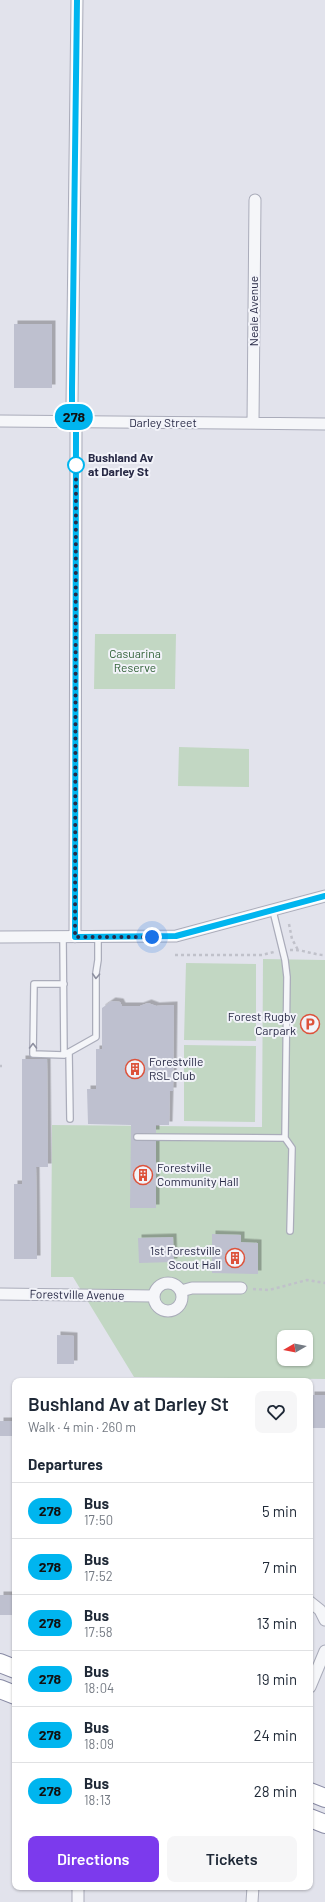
<!DOCTYPE html>
<html lang="en">
<head>
<meta charset="utf-8">
<style>
	:root { --surface:#fff; --page:#f6f6f7; --text:#1f2937; --muted:#747a83; --line:#e0e1e3; --accent:#7c3aed }
	body { margin:0; font-family:Barlow,sans-serif; background:var(--page); color:var(--text); height:100vh; display:flex; flex-direction:column; font-size:15px; white-space:nowrap }
	* { box-sizing:border-box; margin:0 }
	p { font-size:13px; color:var(--muted) }
	.icon { flex:none; width:22px; height:22px; fill:none; stroke:currentColor; stroke-width:2; stroke-linecap:round; stroke-linejoin:round }
	.map { position:relative; flex:1; overflow:hidden }
	.panel { position:absolute; left:12px; top:1378px; width:301px; height:512px; display:flex; flex-direction:column; background:var(--surface); border-radius:8px; box-shadow:0 1px 3px #0004 }
	.panel>* { flex:none }
	.badge { padding:0 8px; border-radius:13px; font-size:14px; line-height:26px }
	.needle { width:26px; rotate:261deg }
	.fabs { position:absolute; left:277px; top:1330px; display:grid; gap:8px }
	.fabs a { display:grid; place-items:center; width:36px; height:36px; border-radius:8px; background:var(--surface); box-shadow:0 1px 3px #0004; font-size:20px }
	.you { position:absolute; width:20px; height:20px; margin:-10px; border:3px solid #fff; border-radius:50%; background:#1a73e8; box-shadow:0 0 0 6px #1a73e833 }
	.map>.badge { position:absolute; translate:-50% -50%; box-shadow:0 0 0 2px #fff }
	h2 { padding:0 16px; font-size:15px; line-height:36px }
	.round { display:grid; place-items:center; flex:none; width:42px; height:42px; border-radius:8px; background:var(--page) }
	.headline { display:flex; align-items:center; justify-content:space-between; height:68px; padding:0 16px }
	h1 { font-size:19px; font-weight:600; line-height:30px }
	.primary-button { display:flex; gap:8px; margin-top:auto; padding:8px 16px }
	.primary-button a { flex:1; height:46px; border-radius:8px; background:var(--accent); color:#fff; font-size:16px; font-weight:600; line-height:46px; text-align:center }
	.primary-button a+a { background:var(--page); color:var(--text) }
	ul { padding:0; list-style:none }
	li { display:flex; align-items:center; gap:12px; height:56px; padding:0 16px; border-top:1px solid var(--line) }
	li div { flex:1 }
	li b { display:block; font-size:15px }
	li em { font-style:normal }
	li .badge { min-width:44px; font-weight:700; text-align:center }
	.map>svg:first-child { display:block }
	.green { fill:#c2d7c3; fill-rule:evenodd }
	.building { fill:#bec0cf; filter:url(#shadow) }
	.lines { fill:none; stroke-linecap:round; stroke-linejoin:round }
	.service-casing { stroke:#aaacba; stroke-width:8 }
	.minor-casing { stroke:#aaacba; stroke-width:13 }
	.trunk-casing { stroke:#888aa4; stroke-width:20 }
	.path { stroke:#c0c1ca; stroke-width:2.5; stroke-dasharray:3 3; stroke-linecap:butt }
	.service { stroke:#f5f6f9; stroke-width:5.5 }
	.minor { stroke:#f5f6f9; stroke-width:11 }
	.trunk { stroke:#fff; stroke-width:18 }
	.oneway { stroke:#8e90a0 }
	.line-casing { stroke:#fff; stroke-width:9 }
	.line { stroke:#00b5ef; stroke-width:6 }
	.walk { stroke:#282a46; stroke-width:4; stroke-dasharray:0 7.2 }
	.stop-dot { fill:#fff; stroke:#00b5ef; stroke-width:2 }
	.labels { text-anchor:middle; stroke-width:4; stroke-linejoin:round; paint-order:stroke }
	.street-label { font-size:12px; fill:#282a46; stroke:#f2f3f9 }
	.stop-label { font-size:12px; font-weight:bold; fill:#282a46; stroke:#f2f3f9; text-anchor:start }
	.park-label { font-size:12px; fill:#336339; stroke:#f2f3f9 }
	.poi-label { font-size:12px; fill:#282a46; stroke:#f2f3f9; text-anchor:end }
</style>
</head>
<body>
<div class="map">
<svg width="325" height="1902" viewBox="0 0 325 1902">
	<defs>
		<filter id="shadow"><feDropShadow dx="3.5" dy="-3.5" stdDeviation="0" flood-color="#0004"/></filter>
	</defs>
	<rect width="100%" height="100%" fill="#e2e3ec"/>
	<!-- green -->
	<path class="green" d="M95,634H176L175,689H94Z
		M179,747L249,749V787L178,786Z
		M263,959L325,960V1379L134,1377L73,1277H51L52,1125L262,1127ZM284,1337H306V1359H284Z
		M186,963L256,964V1041L184,1040Z
		M184,1045L256,1046L255,1122L184,1121Z"/>
	<!-- building -->
	<path class="building" d="M14,324H52V388H14Z
		M112,1001L120,1002L122,1006H140L148,1003L156,1006L174,1005L173,1091H170L169,1125H156V1133H137L133,1137L137,1141H156V1208H130L131,1125L88,1124L87,1089H96V1049H102V1008Z
		M22,1059H47L48,1167H36L37,1259H14V1184H22Z
		M212,1234L241,1235V1242L258,1243V1274L212,1273Z
		M173,1237L174,1262L139,1263L138,1238Z
		M57,1335L74,1336V1364H57Z
		M311,1395H325V1428H311Z
		M0,1421H15V1436H0Z
		M0,1595H15V1615H0Z"/>
	<g class="lines">
		<!-- service casing -->
		<g class="service-casing">
			<path id="service" d="M273,911L285,960L287,977L285,1138L292,1148L290,1231
				M63,937L64,1055
				M64,984H34L33,1054L64,1055L96,1037V973L98,960V937
				M69,1052L70,1119
				M137,1137L285,1138"/>
		</g>
		<!-- minor casing -->
		<g class="minor-casing">
			<path id="minor" d="M0,421L325,424
				M253,423L255,200
				M0,937L176,936L325,896
				M75,937L76,431L72,405L77,0
				M154 1297a14 14 0 1 1 28 0a14 14 0 1 1-28 0Z
				M181,1291L192,1288H241
				M0,1294L153,1296
				M310,1602L320,1610L325,1620
				M310,1687L325,1651
				M78,1902V1887
				M252,1902L253,1887"/>
		</g>
		<!-- trunk casing -->
		<g class="trunk-casing">
			<path id="trunk" d="M0,1663L15,1669
				M0,1689L15,1695
				M310,1792L325,1798
				M310,1818L325,1824"/>
		</g>
		<!-- path -->
		<path class="path" d="M289,924L292,939L298,950
			M290,950C302,949 313,955 325,955
			M175,955H262L274,952
			M0,1066H2
			M253,1289L269,1290L307,1280L325,1283"/>
		<!-- service -->
		<use href="#service" class="service"/>
		<!-- minor -->
		<use href="#minor" class="minor"/>
		<!-- trunk -->
		<use href="#trunk" class="trunk"/>
	</g>
	<!-- one-way arrows -->
	<defs><path id="oneway-chevron" d="M-2-3.5L2.5 0L-2 3.5" fill="none" stroke-width="1.6" stroke-linecap="round" stroke-linejoin="round"/></defs>
	<g class="oneway">
		<use href="#oneway-chevron" transform="translate(96 976) rotate(93)"/>
		<use href="#oneway-chevron" transform="translate(33 1046) rotate(-90)"/>
	</g>
	<g class="lines">
		<!-- line casing -->
		<g class="line-casing">
			<path id="line" d="M77,0L72,390V404L76,431L75,937L176,936L325,896"/>
		</g>
		<!-- line -->
		<use href="#line" class="line"/>
		<!-- walk -->
		<path class="walk" d="M76,465L75,937H152"/>
	</g>
	<!-- icons -->
	<defs>
		<g id="parking-ring" transform="scale(1)"><circle r="9.5" fill="#f2f3f9" stroke="#dd523b" stroke-width="1.5"/><path d="M-3.5-5.5H1a3.5 3.5 0 0 1 0 7H-1V5.5H-3.5ZM-1-3.4V-.6H.8a1.4 1.4 0 0 0 0-2.8Z" fill="#dd523b"/></g>
		<g id="building-ring" transform="scale(1)"><circle r="9.5" fill="#f2f3f9" stroke="#dd523b" stroke-width="1.5"/><path d="M-4-6H4V6H1V3H-1V6H-4ZM-2.5-4.3h1.7v1.8h-1.7ZM.8-4.3h1.7v1.8H.8ZM-2.5-1h1.7V.8h-1.7ZM.8-1h1.7V.8H.8Z" fill="#dd523b"/></g>
	</defs>
	<g fill-rule="evenodd">
		<use href="#parking-ring" x="310" y="1024"/>
		<use href="#building-ring" x="135" y="1069"/>
		<use href="#building-ring" x="143" y="1175"/>
		<use href="#building-ring" x="235" y="1258"/>
	</g>
	<!-- markers -->
	<circle class="stop-dot" cx="76" cy="465" r="8"/>
	<g class="labels">
		<!-- street labels -->
		<g class="street-label">
			<text transform="translate(254 311) rotate(-90)" y="4">Neale Avenue</text>
			<text x="163" y="427">Darley Street</text>
			<text transform="translate(77 1295) rotate(1)" y="4">Forestville Avenue</text>
		</g>
		<!-- stop labels -->
		<g class="stop-label">
			<text x="88" y="462">Bushland Av<tspan x="88" dy="14">at Darley St</tspan></text>
		</g>
		<!-- park labels -->
		<g class="park-label">
			<text x="135" y="658">Casuarina<tspan x="135" dy="14">Reserve</tspan></text>
		</g>
		<!-- poi labels -->
		<g class="poi-label">
			<text x="296" y="1021">Forest Rugby<tspan x="296" dy="14">Carpark</tspan></text>
			<text x="149" y="1066" text-anchor="start">Forestville<tspan x="149" dy="14">RSL Club</tspan></text>
			<text x="157" y="1172" text-anchor="start">Forestville<tspan x="157" dy="14">Community Hall</tspan></text>
			<text x="221" y="1255">1st Forestville<tspan x="221" dy="14">Scout Hall</tspan></text>
		</g>
	</g>
</svg>
<div class="fabs">
<a><svg class="needle" viewBox="-14 -14 28 28"><path d="M0-13l5 13h-10z" fill="#e53935"/><path d="M0 13l5-13h-10z" fill="#747a83"/></svg></a>
</div>
<div class="you" style="left:152px;top:937px"></div>
<b class="badge" style="left:74px;top:417px;background:#00b5ef;color:#111">278</b>
<section class="panel">
<div class="headline"><div><h1>Bushland Av at Darley St</h1><p>Walk · 4 min · 260 m</p></div><a class="round"><svg class="icon" aria-label="heart" viewBox="0 0 24 24"><path d="M12 20l-8-8c-3-5 5-10 8-4 3-6 11-1 8 4z"/></svg></a></div>
<h2>Departures</h2>
<ul>
<li><span class="badge" style="background:#00b5ef;color:#111">278</span><div><b>Bus</b><p>17:50</p></div><em>5 min</em></li>
<li><span class="badge" style="background:#00b5ef;color:#111">278</span><div><b>Bus</b><p>17:52</p></div><em>7 min</em></li>
<li><span class="badge" style="background:#00b5ef;color:#111">278</span><div><b>Bus</b><p>17:58</p></div><em>13 min</em></li>
<li><span class="badge" style="background:#00b5ef;color:#111">278</span><div><b>Bus</b><p>18:04</p></div><em>19 min</em></li>
<li><span class="badge" style="background:#00b5ef;color:#111">278</span><div><b>Bus</b><p>18:09</p></div><em>24 min</em></li>
<li><span class="badge" style="background:#00b5ef;color:#111">278</span><div><b>Bus</b><p>18:13</p></div><em>28 min</em></li>
</ul>
<div class="primary-button"><a>Directions</a><a>Tickets</a></div>
</section>
</div>
</body>
</html>
